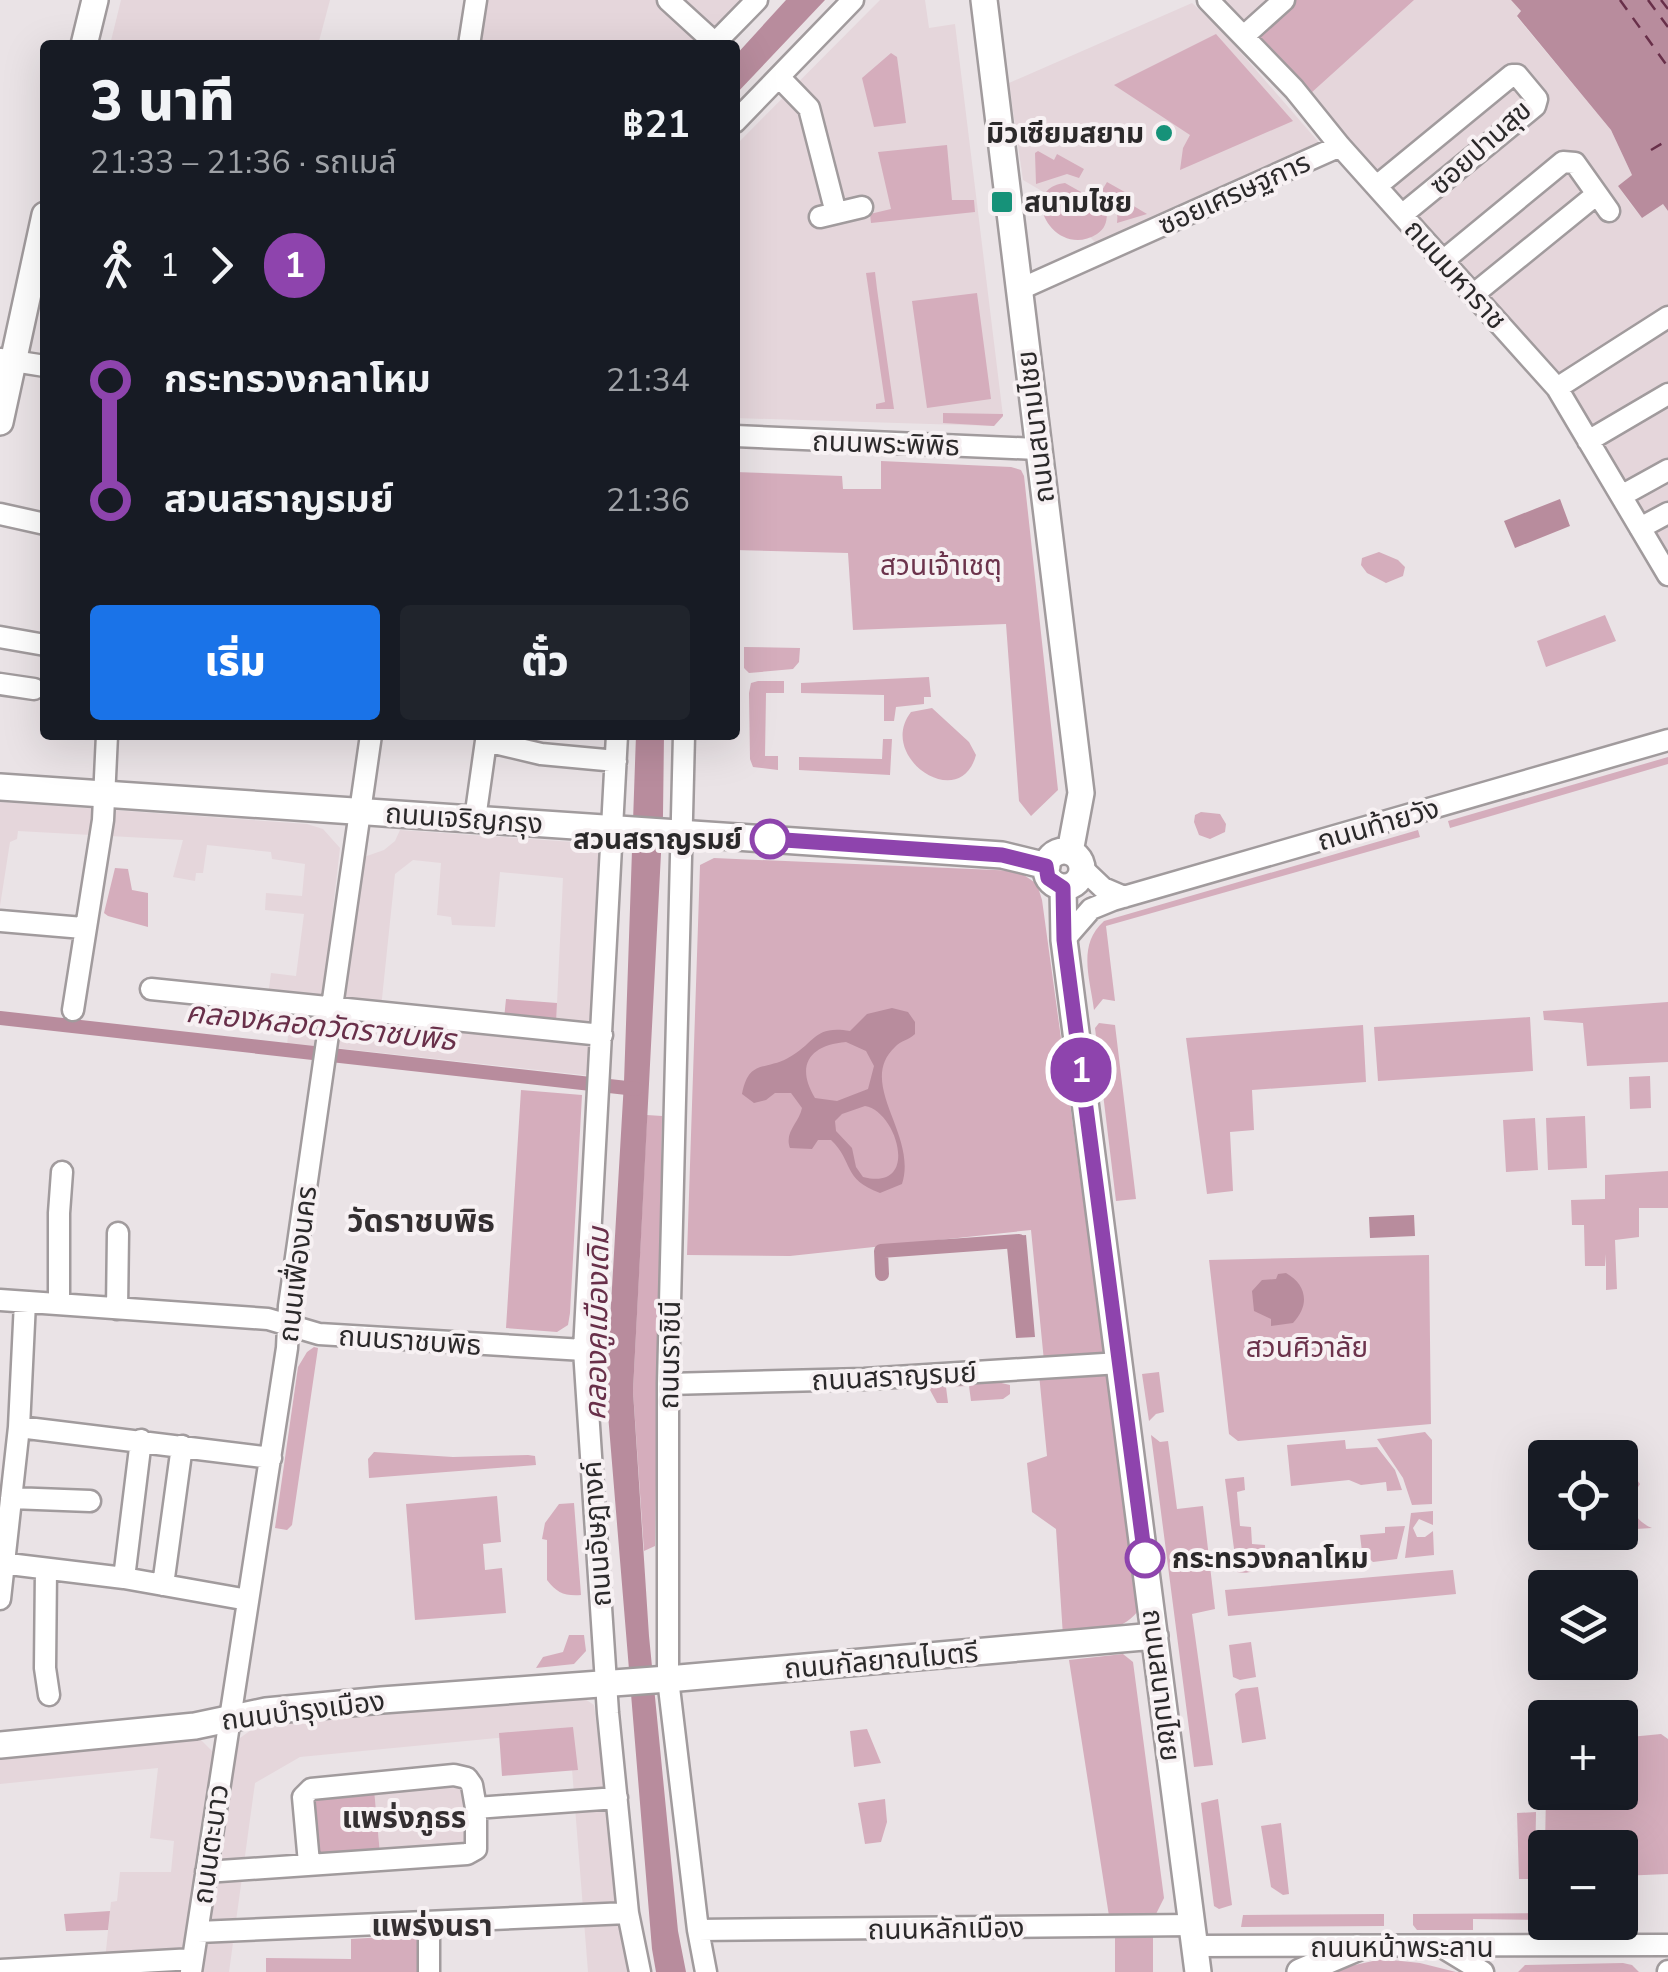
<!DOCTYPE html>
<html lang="th">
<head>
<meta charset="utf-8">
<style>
	:root { --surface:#171b24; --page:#20242c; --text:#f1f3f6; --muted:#9ea1a6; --accent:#1a73e8 }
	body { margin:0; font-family:"Nunito Sans","Noto Sans Thai",sans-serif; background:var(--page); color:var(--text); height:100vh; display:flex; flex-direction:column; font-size:38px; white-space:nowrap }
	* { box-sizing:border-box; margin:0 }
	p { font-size:32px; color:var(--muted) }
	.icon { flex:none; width:55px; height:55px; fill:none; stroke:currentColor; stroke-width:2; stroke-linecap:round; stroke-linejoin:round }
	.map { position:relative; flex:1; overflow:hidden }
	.drawer { position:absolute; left:40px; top:40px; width:700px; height:700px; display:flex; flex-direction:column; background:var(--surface); border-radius:10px; box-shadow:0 10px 40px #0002 }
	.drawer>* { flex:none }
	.badge { padding:0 20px; border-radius:32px; font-size:35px; line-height:65px }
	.buttons { position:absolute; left:1528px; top:1440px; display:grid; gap:20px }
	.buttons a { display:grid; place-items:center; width:110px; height:110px; border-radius:10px; background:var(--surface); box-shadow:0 10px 40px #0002; font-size:50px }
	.map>.badge { position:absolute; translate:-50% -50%; box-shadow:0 0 0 5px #fff }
	.legs { display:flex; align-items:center; gap:15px; height:110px; padding:0 50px; font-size:32px }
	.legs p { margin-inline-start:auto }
	.summary { display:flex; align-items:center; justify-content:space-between; height:170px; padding:0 50px }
	h1 { font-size:55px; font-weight:800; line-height:75px }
	.action { display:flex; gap:20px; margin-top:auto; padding:20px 50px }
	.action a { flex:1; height:115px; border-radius:10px; background:var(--accent); color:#fff; font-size:40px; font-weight:800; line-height:115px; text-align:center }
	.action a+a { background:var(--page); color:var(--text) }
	ul { padding:0 50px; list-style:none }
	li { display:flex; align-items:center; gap:35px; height:120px; font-size:38px }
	li i { display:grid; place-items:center; width:15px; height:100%; margin:0 12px; background:currentColor }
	li i::after { content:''; width:25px; height:25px; margin:-12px; border:8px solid; border-radius:50%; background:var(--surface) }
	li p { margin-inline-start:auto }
	li:first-child i { background:linear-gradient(#0000 50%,currentColor 0) }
	li:last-child i { background:linear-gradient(currentColor 50%,#0000 0) }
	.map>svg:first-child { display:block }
	.built { fill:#e5d6db; fill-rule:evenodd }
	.green { fill:#d5adbc }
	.water { fill:#b88c9d; fill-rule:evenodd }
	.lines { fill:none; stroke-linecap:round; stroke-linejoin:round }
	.canal { stroke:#b88c9d; stroke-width:14 }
	.ferry { stroke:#682f49; stroke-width:2.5; stroke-dasharray:12 10; stroke-linecap:butt }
	.minor-casing { stroke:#a19b9d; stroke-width:25 }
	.major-casing { stroke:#a19b9d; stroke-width:30 }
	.minor { stroke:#fff; stroke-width:20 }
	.major { stroke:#fff; stroke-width:25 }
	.line-1-casing { stroke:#fff; stroke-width:22 }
	.line-1 { stroke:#8e44ad; stroke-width:15 }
	.poi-dot { fill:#169279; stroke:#f7f1f3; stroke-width:4 }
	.stop-1-dot { fill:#fff; stroke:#8e44ad; stroke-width:5 }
	.labels { text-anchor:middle; stroke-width:8; stroke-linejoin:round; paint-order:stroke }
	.poi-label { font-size:28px; font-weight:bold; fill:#2b292a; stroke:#f7f1f3; text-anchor:end }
	.street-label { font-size:28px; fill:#2b292a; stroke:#f7f1f3 }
	.park-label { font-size:28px; fill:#6c334c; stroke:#f7f1f3 }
	.stop-label { font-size:28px; font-weight:bold; fill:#2b292a; stroke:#f7f1f3; text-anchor:end }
	.water-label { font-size:30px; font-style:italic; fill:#682f49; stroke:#f7f1f3 }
	.neighbourhood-label { font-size:30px; font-weight:bold; fill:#342f31; stroke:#f7f1f3 }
	.quarter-label { font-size:32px; font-weight:bold; fill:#342f31; stroke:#f7f1f3 }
</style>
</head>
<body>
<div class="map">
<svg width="1668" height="1972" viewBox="0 0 1668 1972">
	<rect width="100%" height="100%" fill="#eae3e6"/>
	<!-- built -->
	<path class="built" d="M121,0H330L318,45H110Z
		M481,0H748L705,45H475Z
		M880,0H925L929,28L955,24L1003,416L994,426L735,418V146Z
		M1220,0H1511L1521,11L1517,17L1611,130L1632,175L1618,186L1629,202L1642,218L1663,204L1668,211V556L1560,375Z
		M1192,3L1223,32L1322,146L1101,248L1089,236L1088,218L1023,180L1009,83Z
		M0,802L307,824L323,829L340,848L317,1047L287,1044L293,1000L268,996L271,973L296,976L304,914L265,910L266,893L302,896L305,864L272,859L271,852L207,845L203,873H196L195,881L173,877L183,840L18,831L17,839L10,842L0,906Z
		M400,830L588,843L596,850L601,858L592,1076L337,1048L364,857L384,850L395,841ZM413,860L441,863L437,915L451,917L452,925L495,927L500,872L563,878L556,1024L381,1008L395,874Z
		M571,1697H582L594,1705L622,1915L634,1972H588L569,1731L300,1757L255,1783L229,1972H197L227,1762L240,1738L258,1725Z
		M193,1732L215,1754L184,1972H155L156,1960H105L111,1902L117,1901L120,1872H171L174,1841L150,1838L158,1768L0,1784V1750Z
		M459,1781L468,1788L467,1847L380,1854L374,1789Z"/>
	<!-- green -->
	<path class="green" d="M1296,0H1414L1311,93L1258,35Z
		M1216,34L1293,121L1180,170L1183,148L1190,135L1114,85Z
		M891,53L897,57L906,123L874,127L862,78Z
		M947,145L952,200H974L975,212L871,223L870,214L891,209L878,152Z
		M1038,151L1054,160L1057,154L1084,169L1079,178L1067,174L1036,184L1035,153Z
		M1107,182L1130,195L1127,202L1147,214L1117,223C1119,208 1113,200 1101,192Z
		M1065,183L1106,206C1108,217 1107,228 1097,234C1055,261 1015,189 1065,183Z
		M875,272L877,289L894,409H876V404L885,402L866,273Z
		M977,293L991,399L927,408L912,301Z
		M943,413L1003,414V416L994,426L943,423Z
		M881,461L1011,467L1021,470L1024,476L1058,790L1031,816L1019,801L1006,624L853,630L848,553L735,550V472L842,476L843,489H881Z
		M1379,552L1398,560L1405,567L1403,576L1386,583L1367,573L1361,565L1362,558Z
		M1605,615L1616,641L1546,667L1537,641Z
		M744,647L800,648L799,662L793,669L749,673L744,668Z
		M929,677L931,697H924V704L896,707L894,721H884V695L801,693V683Z
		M758,681H784V693H766L765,756H778V770L753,767L750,759L749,693L751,683Z
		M932,708L969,742L976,755C960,814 876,757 911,712Z
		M883,739H892L890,775L799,770V757L882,759Z
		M1668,757V764L1450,828L1448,821Z
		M1201,812L1220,814L1226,824L1225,832L1210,839L1199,835L1194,822L1195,815Z
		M1418,830L1420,837L1106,926L1115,1001L1103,999L1094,1010C1090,978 1077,945 1104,921Z
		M714,858L1018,871L1037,884L1042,900L1104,1351L1090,1357L1044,1361L1031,1230L790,1256L687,1255L700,865Z
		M115,868L128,869L132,890L148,893V927L108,916L104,913Z
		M506,999L557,1003L556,1024L504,1019Z
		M1668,1002V1062L1587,1066L1583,1023L1544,1020L1543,1011Z
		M1530,1017L1533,1071L1378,1081L1374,1027Z
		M1099,1023L1115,1025L1136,1199L1116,1201L1095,1028Z
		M1363,1025L1366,1082L1252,1090L1254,1130L1230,1132L1233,1191L1207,1194L1186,1038Z
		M1650,1076L1651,1108L1630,1109L1629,1077Z
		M521,1090L582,1095L570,1313L568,1325L557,1332L506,1328Z
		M647,1115L662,1116L655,1546L644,1551L633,1391Z
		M1585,1116L1587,1168L1548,1170L1546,1118Z
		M1535,1118L1538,1170L1506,1172L1503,1120Z
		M1668,1171V1208H1639V1237L1615,1240L1617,1289L1606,1290V1254L1605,1266H1585L1584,1225H1572L1571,1200L1605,1199V1175Z
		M1429,1255L1431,1424L1238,1441L1229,1434L1209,1260Z
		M314,1347L318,1348L292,1525L287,1530L275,1528L298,1367L307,1352Z
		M1102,1370L1110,1379L1138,1611C1120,1634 1091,1632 1063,1636L1056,1529L1032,1512L1027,1463L1047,1456L1039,1374Z
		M1159,1372L1164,1412L1156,1414L1149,1421L1142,1374Z
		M985,1379L1010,1385V1394L1003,1399L971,1401L969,1386L946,1387L948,1403H937L930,1390L935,1382Z
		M1425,1432L1432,1440V1504L1412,1505L1403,1478L1377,1439Z
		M1151,1435L1160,1442L1168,1441L1177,1509L1203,1506L1215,1609L1192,1614L1213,1765L1194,1767Z
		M1345,1440L1346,1449L1377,1447L1395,1470L1402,1490L1387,1491L1386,1482L1361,1485L1349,1480L1291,1486L1287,1445Z
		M374,1452L453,1457L528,1455L535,1456L536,1465L369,1478L368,1459Z
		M1632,1473L1640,1484C1627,1502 1632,1520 1652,1528L1620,1530V1474Z
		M1244,1477L1245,1490L1237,1492L1240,1526L1251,1527L1252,1544L1265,1545C1266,1563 1257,1576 1237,1572L1225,1479Z
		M497,1496L501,1542L483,1544L485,1570L502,1568L506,1613L415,1620L406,1504Z
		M574,1503L581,1595C564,1596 557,1593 547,1580V1540L542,1539L545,1523L559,1504Z
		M1433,1511V1525L1419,1519L1413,1528L1417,1537H1425L1433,1531L1434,1555L1405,1558L1411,1513Z
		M1405,1526L1397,1559L1373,1562L1362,1552L1360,1535L1385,1533V1527Z
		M1453,1570L1456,1594L1228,1616L1225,1590Z
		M569,1635H584L586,1651L574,1664L536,1668L543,1657L563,1652Z
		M1251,1642L1256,1677L1240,1680L1233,1677L1229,1645Z
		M1123,1654L1133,1662L1164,1898L1156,1914L1109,1916L1069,1660Z
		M1258,1687L1266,1739L1242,1743L1235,1694L1241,1689Z
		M573,1727L578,1770L502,1776L499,1733Z
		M867,1729L881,1763L854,1767L850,1731Z
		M1661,1734L1668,1739V1874L1620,1876V1848L1545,1847L1546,1793L1620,1792V1738Z
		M374,1789L380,1854L316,1860L310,1794Z
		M885,1799L887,1822L881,1842L865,1844L858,1803Z
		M1218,1799L1232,1905L1219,1909L1214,1906L1201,1803Z
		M1536,1812L1535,1873L1531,1879H1519L1517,1813Z
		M1281,1823L1289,1894L1283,1895L1271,1887L1261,1826Z
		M110,1911L108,1930L66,1931L64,1914Z
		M1545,1913V1920L1473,1919V1930H1417L1413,1925V1914Z
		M1384,1914V1926L1241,1927L1243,1915Z
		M418,1935L419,1972H266V1958L351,1959V1939Z
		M1153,1937V1972H1115V1938Z
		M1382,1959L1420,1963L1456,1972H1323Z
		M1623,1963L1632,1965L1639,1972H1518L1525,1965Z"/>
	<!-- water -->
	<path class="water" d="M786,0H825L735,95V56Z
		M1511,0H1668V211L1663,204L1642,218L1618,186L1632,175L1611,130L1517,16L1521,11Z
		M1560,499L1570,526L1515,548L1504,521Z
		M636,735H664L663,815L633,1391L649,1636L678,1931L686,1972H656L652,1949L606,1390L624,1082Z
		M892,1008L908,1012L915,1022V1034C909,1040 900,1041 895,1047C856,1084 918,1134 902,1184L880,1193C842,1179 854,1162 831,1140H818L812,1149L790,1148C784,1132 799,1123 802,1108L791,1093H775L766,1100L754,1103L742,1094C749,1059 764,1071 788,1058C816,1043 813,1025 850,1031L867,1014ZM846,1042L866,1051L874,1066L868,1089L837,1101L815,1098C795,1065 810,1045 846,1042ZM865,1106C897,1111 921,1192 863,1177L856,1167L852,1148L836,1131L835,1121L842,1114Z
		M1414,1215L1415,1236L1370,1238L1369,1217Z
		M1026,1235L1035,1337L1016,1338L1006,1237Z
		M1286,1273C1307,1285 1310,1305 1293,1323L1271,1326V1319L1254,1311L1252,1291L1262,1280L1276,1279L1278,1274Z"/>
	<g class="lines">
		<!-- canal -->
		<path class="canal" d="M0,1018L636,1089
			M882,1274L881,1251L1019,1241V1245"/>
		<!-- ferry -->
		<path class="ferry" d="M1620,0L1668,67
			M1648,0L1668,27
			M1661,0L1668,9
			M1651,150L1668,140"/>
		<!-- minor casing -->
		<g class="minor-casing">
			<path id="minor" d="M668,0L715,43
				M1208,0L1294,89L1340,146L1557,388L1668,575
				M1244,36L1284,0
				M469,45L476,0
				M713,45L757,0
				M779,77L809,108L836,213
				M735,122L853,0
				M1378,185L1512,75H1517L1537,99L1535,106L1403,214
				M1597,194L1609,211
				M820,217L862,207
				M1444,260L1563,162L1575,163L1597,194L1474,294
				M1018,290L1340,146
				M0,359L45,366
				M1557,388L1668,317
				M735,436L1037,449
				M1588,441L1668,394
				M1621,496L1668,470
				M0,514L45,524
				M1640,528L1668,513
				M0,637L45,645
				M0,684L34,689
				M617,735L584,1350L608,1713L628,1913L640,1972
				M684,735L668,1384V1679L698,1930L706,1972
				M475,819L486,741L541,754L616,761
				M1082,868L1103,888L1124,897
				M0,921L83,928
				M1064,940L1091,909L1113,900L1668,740
				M151,989L602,1035
				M73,1010L103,820L107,735
				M0,1300L268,1319L319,1334L584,1350
				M59,1304V1213L62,1172
				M117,1309L118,1233
				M668,1384L864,1379L1120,1363
				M19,1427L271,1458
				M11,1498L90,1501
				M0,1563L124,1578L248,1600
				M46,1569L45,1668L49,1695
				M124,1578L141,1440
				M163,1585L182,1446
				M0,1599L19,1427L25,1302
				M476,1808L617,1798
				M206,1872L467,1854L476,1849V1808L472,1785L467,1778L454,1775L311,1789L303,1797L309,1863
				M429,1924V1972
				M698,1930L1193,1925
				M198,1932L628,1913
				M1196,1946L1668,1945
				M1447,1950L1483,1972
				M0,1970L193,1959
				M191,1972L287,1348L289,1306L371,735
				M1668,1972V1971"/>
		</g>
		<!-- major casing -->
		<g class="major-casing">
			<path id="major" d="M984,0L1081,793L1070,852
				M84,45L95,0
				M0,422L45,215
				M0,787L1002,855L1047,866
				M1046 869a18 18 0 1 1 36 0a18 18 0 1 1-36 0Z
				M1063,887L1064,940L1198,1972
				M0,1745L195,1726L266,1711L382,1700L668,1679L1155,1636
				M1300,1972L1357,1948"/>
		</g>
		<!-- minor -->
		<use href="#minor" class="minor"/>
		<!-- major -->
		<use href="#major" class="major"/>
	</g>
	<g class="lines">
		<!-- line-1 casing -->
		<g class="line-1-casing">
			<path id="line-1" d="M770,839L1002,855L1046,866L1048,878L1063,888L1064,940L1145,1558"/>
		</g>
		<!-- line-1 -->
		<use href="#line-1" class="line-1"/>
	</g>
	<!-- markers -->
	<g class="poi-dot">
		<circle cx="1164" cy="133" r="10"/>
		<rect x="990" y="190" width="24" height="24" rx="5"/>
	</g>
	<g class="stop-1-dot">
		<circle cx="770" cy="839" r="18"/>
		<circle cx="1145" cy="1558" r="18"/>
	</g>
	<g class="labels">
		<!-- poi labels -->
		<g class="poi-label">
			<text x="1144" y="143">มิวเซียมสยาม</text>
			<text x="1024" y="212" text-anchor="start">สนามไชย</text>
		</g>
		<!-- street labels -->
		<g class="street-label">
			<text transform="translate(1480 147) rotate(-42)" y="10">ซอยปานสุข</text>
			<text transform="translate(1234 193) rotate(-24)" y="10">ซอยเศรษฐการ</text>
			<text transform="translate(1456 274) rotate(48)" y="10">ถนนมหาราช</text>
			<text transform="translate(1035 427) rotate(-97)" y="10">ถนนสนามไชย</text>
			<text transform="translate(886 443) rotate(2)" y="10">ถนนพระพิพิธ</text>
			<text transform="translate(464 818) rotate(4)" y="10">ถนนเจริญกรุง</text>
			<text transform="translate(1378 824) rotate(-16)" y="10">ถนนท้ายวัง</text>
			<text transform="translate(297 1264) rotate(-83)" y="10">ถนนเฟื่องนคร</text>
			<text transform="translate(410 1340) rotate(4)" y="10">ถนนราชบพิธ</text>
			<text transform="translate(669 1355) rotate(-89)" y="10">ถนนราชินี</text>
			<text transform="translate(894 1376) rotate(-3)" y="10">ถนนสราญรมย์</text>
			<text transform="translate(596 1534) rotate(-94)" y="10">ถนนอัษฎางค์</text>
			<text transform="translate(881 1660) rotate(-5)" y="10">ถนนกัลยาณไมตรี</text>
			<text transform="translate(1162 1685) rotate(83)" y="10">ถนนสนามไชย</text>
			<text transform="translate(303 1710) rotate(-7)" y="10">ถนนบำรุงเมือง</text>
			<text transform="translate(210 1844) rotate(-82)" y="10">ถนนตะนาว</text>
			<text transform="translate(946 1928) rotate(-1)" y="10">ถนนหลักเมือง</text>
			<text x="1402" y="1957">ถนนหน้าพระลาน</text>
		</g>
		<!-- park labels -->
		<g class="park-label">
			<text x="941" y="575">สวนเจ้าเชตุ</text>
			<text x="1307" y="1357">สวนศิวาลัย</text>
		</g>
		<!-- stop labels -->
		<g class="stop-label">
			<text x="742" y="849">สวนสราญรมย์</text>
			<text x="1172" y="1568" text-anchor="start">กระทรวงกลาโหม</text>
		</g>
		<!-- water labels -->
		<g class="water-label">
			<text transform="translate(321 1026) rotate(6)" y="10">คลองหลอดวัดราชบพิธ</text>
			<text transform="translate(597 1324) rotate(-89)" y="10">คลองคูเมืองเดิม</text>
		</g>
		<!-- neighbourhood labels -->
		<g class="neighbourhood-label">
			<text x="404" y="1828">แพร่งภูธร</text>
			<text x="432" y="1936">แพร่งนรา</text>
		</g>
		<!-- quarter labels -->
		<g class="quarter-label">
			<text x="421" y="1232">วัดราชบพิธ</text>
		</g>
	</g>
</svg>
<div class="buttons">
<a><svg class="icon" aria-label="locate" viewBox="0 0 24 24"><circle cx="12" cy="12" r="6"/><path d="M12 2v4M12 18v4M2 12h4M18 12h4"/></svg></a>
<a><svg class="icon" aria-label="layers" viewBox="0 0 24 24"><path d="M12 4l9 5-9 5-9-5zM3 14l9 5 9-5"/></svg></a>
<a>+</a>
<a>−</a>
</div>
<b class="badge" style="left:1081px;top:1070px;background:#8e44ad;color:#fff">1</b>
<section class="drawer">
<div class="summary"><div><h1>3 นาที</h1><p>21:33 – 21:36 · รถเมล์</p></div><b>฿21</b></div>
<div class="legs"><svg class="icon" aria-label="walk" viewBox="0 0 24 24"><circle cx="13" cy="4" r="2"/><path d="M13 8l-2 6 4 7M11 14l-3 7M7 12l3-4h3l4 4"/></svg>1<svg class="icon" aria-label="forward" viewBox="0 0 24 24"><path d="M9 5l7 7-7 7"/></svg><b class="badge" style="background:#8e44ad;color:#fff">1</b></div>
<ul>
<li><i style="color:#8e44ad"></i><b>กระทรวงกลาโหม</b><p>21:34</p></li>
<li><i style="color:#8e44ad"></i><b>สวนสราญรมย์</b><p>21:36</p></li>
</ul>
<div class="action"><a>เริ่ม</a><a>ตั๋ว</a></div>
</section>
</div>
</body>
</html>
